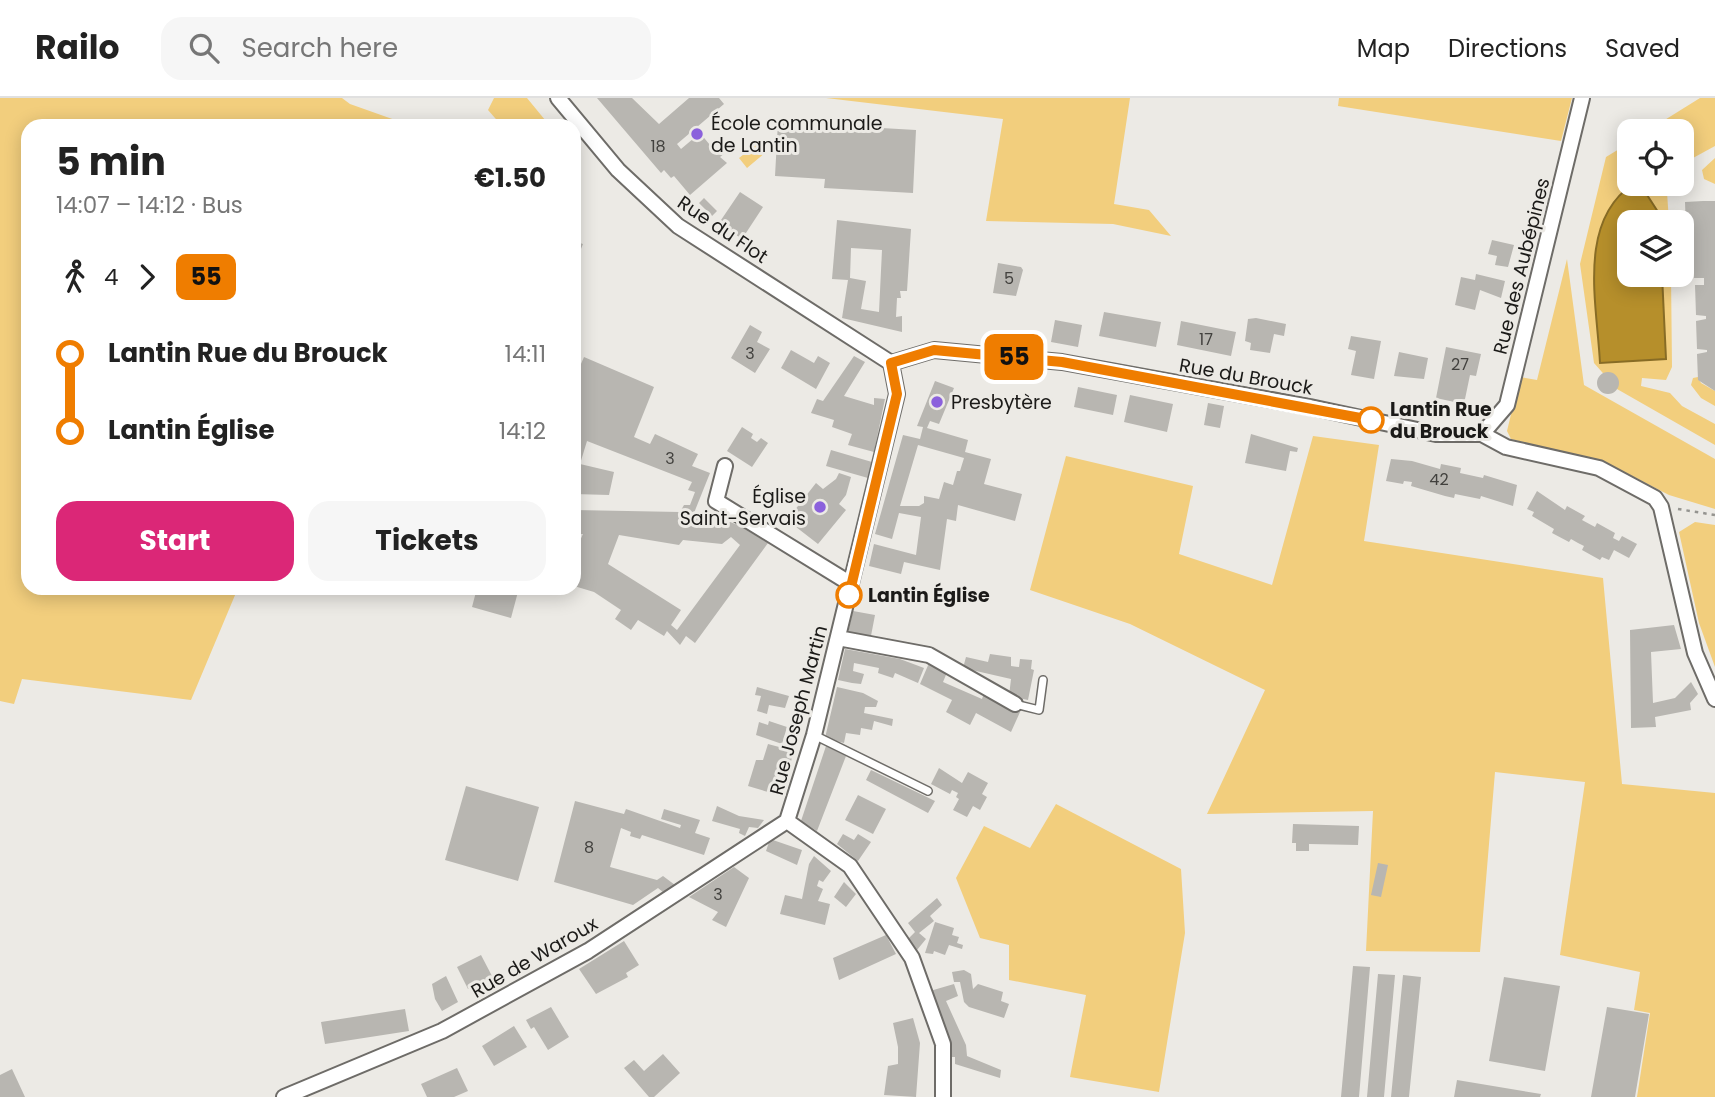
<!DOCTYPE html>
<html lang="en">
<head>
<meta charset="utf-8">
<style>
	:root { --surface:#fff; --page:#f6f6f6; --text:#222; --muted:#767676; --line:#e0e0e0; --accent:#db2777 }
	body { margin:0; font-family:Poppins,sans-serif; background:var(--page); color:var(--text); height:100vh; display:flex; flex-direction:column; font-size:26px; white-space:nowrap }
	* { box-sizing:border-box; margin:0 }
	p { font-size:23px; color:var(--muted) }
	.icon { flex:none; width:38px; height:38px; fill:none; stroke:currentColor; stroke-width:2; stroke-linecap:round; stroke-linejoin:round }
	.map { position:relative; flex:1; overflow:hidden }
	.drawer { position:absolute; left:21px; top:21px; width:560px; height:476px; display:flex; flex-direction:column; background:var(--surface); border-radius:21px; box-shadow:0 4px 18px #0003 }
	.drawer>* { flex:none }
	.badge { padding:0 14px; border-radius:10px; font-size:24px; line-height:46px }
	.fabs { position:absolute; left:1617px; top:21px; display:grid; gap:14px }
	.fabs a { display:grid; place-items:center; width:77px; height:77px; border-radius:14px; background:var(--surface); box-shadow:0 4px 18px #0003; font-size:35px }
	.map>.badge { position:absolute; translate:-50% -50%; box-shadow:0 0 0 4px #fff }
	.legs { display:flex; align-items:center; gap:10px; height:77px; padding:0 35px; font-size:23px }
	.legs p { margin-inline-start:auto }
	.headline { display:flex; align-items:center; justify-content:space-between; height:119px; padding:0 35px }
	h1 { font-size:38px; font-weight:700; line-height:52px }
	.primary-button { display:flex; gap:14px; margin-top:auto; padding:14px 35px }
	.primary-button a { flex:1; height:80px; border-radius:21px; background:var(--accent); color:#fff; font-size:28px; font-weight:700; line-height:80px; text-align:center }
	.primary-button a+a { background:var(--page); color:var(--text) }
	ul { padding:0 35px; list-style:none }
	li { display:flex; align-items:center; gap:24px; height:77px; font-size:26px }
	li i { display:grid; place-items:center; width:10px; height:100%; margin:0 9px; background:currentColor }
	li i::after { content:''; width:18px; height:18px; margin:-9px; border:5px solid; border-radius:50%; background:var(--surface) }
	li p { margin-inline-start:auto }
	li:first-child i { background:linear-gradient(#0000 50%,currentColor 0) }
	li:last-child i { background:linear-gradient(currentColor 50%,#0000 0) }
	header { display:flex; align-items:center; gap:42px; box-sizing:border-box; height:98px; padding:0 35px; background:var(--surface); border-bottom:2px solid var(--line) }
	header strong { font-size:33px }
	nav { display:flex; gap:38px; margin-inline-start:auto; font-size:24px }
	.search { width:490px; height:63px; background:var(--page); display:flex; align-items:center; gap:18px; box-sizing:border-box; padding:0 24px; border-radius:21px; color:var(--muted); font-size:26px }
	.map>svg:first-child { display:block }
	.green { fill:#f2ce7d }
	.water { fill:#b68f2b; stroke:#886c25; stroke-width:2 }
	.building { fill:#b8b6b1; fill-rule:evenodd }
	.lines { fill:none; stroke-linecap:round; stroke-linejoin:round }
	.lane-casing { stroke:#6e6c68; stroke-width:10 }
	.street-casing { stroke:#6e6c68; stroke-width:18 }
	.path { stroke:#959490; stroke-width:2.5; stroke-dasharray:3.5 5; stroke-linecap:butt }
	.lane { stroke:#fff; stroke-width:7 }
	.street { stroke:#fff; stroke-width:14 }
	.line-1-casing { stroke:#fff; stroke-width:16 }
	.line-1 { stroke:#ef7d00; stroke-width:10 }
	.poi-dot { fill:#8b61dc; stroke:#eceae5; stroke-width:2.5 }
	.stop-1-dot { fill:#fff; stroke:#ef7d00; stroke-width:3.5 }
	.labels { text-anchor:middle; stroke-width:6; stroke-linejoin:round; paint-order:stroke }
	.number-label { font-size:16px; fill:#42413e }
	.poi-label { font-size:19px; fill:#1b1a18; stroke:#eceae5; text-anchor:start }
	.street-label { font-size:19px; fill:#1b1a18; stroke:#eceae5 }
	.stop-label { font-size:19px; font-weight:bold; fill:#1b1a18; stroke:#eceae5; text-anchor:start }
</style>
</head>
<body>
<header>
<strong>Railo</strong>
<div class="search"><svg class="icon" aria-label="search" viewBox="0 0 24 24"><circle cx="10" cy="10" r="6"/><path d="M15 15l6 6"/></svg>Search here</div>
<nav><a>Map</a><a>Directions</a><a>Saved</a></nav>
</header>
<div class="map">
<svg width="1715" height="999" viewBox="0 0 1715 999">
	<rect width="100%" height="100%" fill="#eceae5"/>
	<!-- green -->
	<path class="green" d="M0,0H342L350,6L412,28H28V490H238L191,602L22,581L14,606L0,603Z
		M494,0H527L550,28H502L488,12Z
		M826,0H1130L1114,106L1149,112L1171,138L1113,126L986,123L1003,21Z
		M1339,0H1572L1561,43L1338,8Z
		M1700,0H1715V48L1682,66V33H1647Z
		M1629,45V86H1633C1577,124 1597,205 1600,264L1666,261L1662,177H1671L1672,269L1666,282L1642,280L1641,288L1670,295L1682,308L1715,326V347L1617,291L1594,265L1580,166L1606,59Z
		M757,46L765,55L747,70L739,60Z
		M1715,60V86L1704,81L1702,72Z
		M1650,86H1657L1667,94L1669,124H1660V117L1643,90Z
		M1567,161L1584,287L1715,361V411L1669,397L1607,365L1511,341L1507,333L1520,279L1537,282Z
		M1698,279L1701,285L1715,293V308L1701,300L1691,287L1693,280Z
		M1313,338L1379,347L1364,443L1603,480L1622,686L1715,695V999H1637L1650,915L1634,912L1640,874L1560,857L1585,684L1495,674L1480,854L1366,853L1373,713L1207,716L1265,592L1130,526L1030,492L1066,358L1193,388L1179,456L1272,487Z
		M1695,424L1715,427V569L1699,525L1679,434Z
		M1056,706L1181,771L1185,835L1159,994L1070,979L1086,897L1009,882V847L980,840L956,780L984,728L1030,750Z"/>
	<!-- water -->
	<path class="water" d="M1633,86H1640L1660,117V124H1629V177H1662L1666,261L1600,265C1597,206 1577,124 1633,86Z"/>
	<!-- building -->
	<path class="building" d="M597,0H632L659,26L689,0H719L724,6L677,46L681,51L700,35L715,53L719,49L725,55L720,59L727,65L690,97L674,78L671,80L664,72L661,75Z
		M778,24L916,32L913,95L824,90L825,81L775,78Z
		M740,94L763,109L742,141L719,125Z
		M704,100L717,113L712,118L699,105Z
		M1703,103H1715V293L1698,282L1697,256L1707,254V252L1697,251L1696,223L1706,221V218L1696,217L1695,187H1704V180H1694V171H1688L1686,142L1693,141L1692,133H1686L1685,104Z
		M837,122L911,131L907,193H900L901,200H897L896,219L902,218V234L842,220L848,182L832,181ZM851,150L882,152L879,214L861,211L866,183L850,180Z
		M1492,142L1514,147L1508,169L1495,167L1497,158L1488,156Z
		M574,143L583,146L574,168Z
		M998,165L1021,169L1023,172L1016,198L993,195Z
		M1476,176L1505,183L1501,200L1480,192L1475,212L1455,207L1461,179L1475,182Z
		M1104,214L1161,224L1156,249L1099,238Z
		M1256,220L1286,226L1284,238L1274,236L1270,255L1250,252L1251,245L1245,243L1248,221Z
		M1055,222L1082,227L1078,249L1051,244Z
		M1181,223L1236,234L1231,258L1177,247Z
		M750,227L762,234L757,244L770,251L755,275L731,260Z
		M1351,238L1381,243L1374,281L1351,277L1356,253L1348,251Z
		M1446,249L1481,256L1476,278L1470,277L1465,301L1459,305L1436,300Z
		M791,252L814,265L818,258L830,265L816,291L781,270Z
		M1399,254L1428,260L1424,281L1394,278Z
		M854,258L865,264L844,298L874,307V300L885,301L874,354L848,347L852,336L832,329L834,322L811,315L817,301L823,303Z
		M584,259L654,289L634,339L650,346L655,336L698,356L692,368L710,375L694,415L709,416L738,427L768,445L695,545L686,538L680,547L667,533L664,538L638,522L631,532L615,521L621,512L594,494L574,488V456L583,436H574V412L680,414L684,407H690L695,394L688,392L692,384L587,343L580,366L614,374L609,397L574,396V282ZM619,437L679,447L683,442L722,446L731,439L740,447L677,532L671,527L681,512L608,466Z
		M1597 285a11 11 0 1 1 22 0a11 11 0 1 1-22 0Z
		M935,283L954,290L939,326L930,323L927,330L968,342L965,354L991,361L984,386L1022,396L1015,423L958,407L956,423L947,421L940,472L904,464L901,476L869,468L874,446L916,457L921,419L899,415L892,441L875,436L903,337L920,341L923,329L917,328ZM918,347L964,360L960,373H957L953,387L944,384L939,401L924,398V405L919,408H900Z
		M1078,289L1117,297L1113,317L1074,309Z
		M1130,297L1173,306L1167,334L1124,324Z
		M1208,305L1224,308L1220,330L1204,327Z
		M742,329L753,336L751,340L757,344L761,340L768,345L752,369L727,353Z
		M1251,336L1298,350L1297,354L1290,353L1286,373L1245,365Z
		M831,352L872,364L868,380L826,368Z
		M1391,361L1412,363L1440,371L1441,366L1461,370L1460,375L1483,380L1484,377L1517,387L1513,408L1481,398L1480,401L1455,396L1454,400L1445,398L1411,388L1412,384L1404,383L1403,386L1386,383Z
		M839,375L851,379L846,397L839,406L846,412L818,446L787,422L816,385L823,391L836,381Z
		M1537,393L1565,412L1567,408L1585,418L1582,422L1595,429L1597,425L1615,435L1613,440L1619,443L1622,438L1637,446L1629,460L1614,452L1609,462L1602,459L1600,462L1582,452L1584,448L1578,445L1571,441L1569,444L1552,435L1554,431L1532,418L1534,414L1527,411Z
		M477,490H519L511,520L472,509Z
		M853,513L875,517L870,543L847,539Z
		M1674,527L1681,551L1651,554L1653,605L1675,600L1691,584L1698,596L1690,605L1691,612L1655,619L1656,629L1631,630L1630,532Z
		M845,551L900,561L924,570L918,585L895,575L893,580L878,575L879,570L854,565L853,573L864,576L861,586L852,585L838,582Z
		M990,556L1011,559V568L1019,569L1020,561L1032,562L1031,571L1034,572L1028,602L1009,598L1011,581L963,570L966,559L988,564Z
		M929,565L948,572L943,584L982,601L984,595L1020,614L1011,634L976,615L970,627L946,614L952,602L920,586Z
		M757,589L789,598L785,610L769,607L767,616L757,613L761,598L755,597Z
		M837,589L863,595L878,603L876,609H865L864,615L893,621L892,628L874,623L872,632L861,630L860,637L846,635L844,645L825,640Z
		M769,623L787,629L782,646L756,637L759,624L768,627Z
		M768,646L794,653L781,698L748,688L756,662H763Z
		M826,648L846,658L817,733L801,723Z
		M939,670L962,685L968,674L988,685L982,696L987,699L980,712L973,708L967,719L953,712L959,701L956,699L958,695L952,692L950,696L931,686Z
		M871,672L935,703L928,715L866,682Z
		M466,688L539,709L518,783L445,762Z
		M858,697L886,711L873,736L845,722Z
		M575,703L624,716L626,711L680,730L681,727L661,721L664,711L700,722L695,735L710,740L704,757L642,737L640,741L630,738L631,734L621,730L610,769L657,782L663,778L675,787L664,795L658,790L633,807L554,784Z
		M717,708L739,718L764,722L758,730L749,729L745,738L739,735L740,731L712,723Z
		M1293,726L1359,728L1358,747L1309,746V753H1296V745H1292Z
		M843,736L854,742L858,736L871,744L858,763L837,746Z
		M770,741L802,752L797,767L766,753Z
		M814,758L831,773L823,784L819,782L817,788L823,791L818,803L830,806L825,827L780,816L785,797L802,801L809,766Z
		M1378,765L1388,767L1381,799L1371,797Z
		M734,769L749,780L726,829L712,822L718,814L689,799Z
		M844,784L856,796L846,809L834,799Z
		M937,800L942,807L930,818L934,823L919,835L926,841L917,852L908,841L915,834L908,825Z
		M935,824L954,830L952,837L959,839L957,845L963,847L962,851L949,847L945,857L934,853L933,856L925,855Z
		M886,837L896,856L839,882L833,860Z
		M624,843L639,867L626,875L628,879L596,896L579,871Z
		M481,857L492,878L468,891L457,869Z
		M1353,868L1370,869L1359,999H1341Z
		M964,872L971,876L973,891L978,886L1003,894L1001,903L1009,906L1004,920L969,909L964,904L960,884H954L952,874Z
		M1378,876L1395,877L1384,999H1367Z
		M1403,877L1421,879L1409,999H1391Z
		M446,878L458,904L442,913L435,901L432,886Z
		M1504,879L1560,888L1545,973L1489,963Z
		M954,886L958,898L946,903L966,947L967,958L1001,972L1000,980L955,966V959H949L930,893Z
		M551,909L569,939L548,952L534,929L531,931L526,922Z
		M1607,909L1649,916L1635,999H1591Z
		M405,911L409,933L325,946L321,924Z
		M913,920L920,945L916,999L884,997L888,968L898,966V949L893,925Z
		M514,928L527,949L494,968L482,948Z
		M663,956L680,975L654,999H649L624,970L634,962L644,973Z
		M457,970L468,993L454,999H427L421,986Z
		M12,971L25,999H0V977Z
		M1457,982L1541,996L1540,999H1454Z"/>
	<g class="lines">
		<!-- lane casing -->
		<g class="lane-casing">
			<path id="lane" d="M1015,606L1039,612L1043,582
				M814,637L928,693"/>
		</g>
		<!-- street casing -->
		<g class="street-casing">
			<path id="street" d="M558,0L618,72L678,128L891,265
				M891,265L934,252L1062,264L1310,309L1436,336H1482L1506,349L1599,370L1655,400L1661,409L1695,555L1715,601
				M1482,336L1507,307L1582,0
				M725,368L716,403L851,486
				M838,540L929,557L1015,606
				M787,723L814,637L897,296L891,265
				M787,723L850,768L912,860L943,946V999
				M284,999L442,933L588,853L787,723"/>
		</g>
		<!-- path -->
		<path class="path" d="M1678,411L1715,417"/>
		<!-- lane -->
		<use href="#lane" class="lane"/>
		<!-- street -->
		<use href="#street" class="street"/>
	</g>
	<g class="lines">
		<!-- line-1 casing -->
		<g class="line-1-casing">
			<path id="line-1" d="M849,497L897,296L891,265L934,252L1062,264L1371,322"/>
		</g>
		<!-- line-1 -->
		<use href="#line-1" class="line-1"/>
	</g>
	<!-- markers -->
	<g class="poi-dot">
		<circle cx="697" cy="36" r="7"/>
		<circle cx="937" cy="304" r="7"/>
		<circle cx="820" cy="409" r="7"/>
	</g>
	<g class="stop-1-dot">
		<circle cx="1371" cy="322" r="12"/>
		<circle cx="849" cy="497" r="12"/>
	</g>
	<g class="labels">
		<!-- number labels -->
		<g class="number-label">
			<text x="658" y="54">18</text>
			<text x="1009" y="186">5</text>
			<text x="1206" y="247">17</text>
			<text x="750" y="261">3</text>
			<text x="1460" y="272">27</text>
			<text x="670" y="366">3</text>
			<text x="1439" y="387">42</text>
			<text x="589" y="755">8</text>
			<text x="718" y="802">3</text>
		</g>
		<!-- poi labels -->
		<g class="poi-label">
			<text x="711" y="32">École communale<tspan x="711" dy="22">de Lantin</tspan></text>
			<text x="951" y="311">Presbytère</text>
			<text x="806" y="405" text-anchor="end">Église<tspan x="806" dy="22">Saint-Servais</tspan></text>
		</g>
		<!-- street labels -->
		<g class="street-label">
			<text transform="translate(723 131) rotate(34)" y="7">Rue du Flot</text>
			<text transform="translate(1521 168) rotate(-76)" y="7">Rue des Aubépines</text>
			<text transform="translate(1246 278) rotate(10)" y="7">Rue du Brouck</text>
			<text transform="translate(798 612) rotate(-75)" y="7">Rue Joseph Martin</text>
			<text transform="translate(534 859) rotate(-30)" y="7">Rue de Waroux</text>
		</g>
		<!-- stop labels -->
		<g class="stop-label">
			<text x="1390" y="318">Lantin Rue<tspan x="1390" dy="22">du Brouck</tspan></text>
			<text x="868" y="504">Lantin Église</text>
		</g>
	</g>
</svg>
<div class="fabs">
<a><svg class="icon" aria-label="locate" viewBox="0 0 24 24"><circle cx="12" cy="12" r="6"/><path d="M12 2v4M12 18v4M2 12h4M18 12h4"/></svg></a>
<a><svg class="icon" aria-label="layers" viewBox="0 0 24 24"><path d="M12 4l9 5-9 5-9-5zM3 14l9 5 9-5"/></svg></a>
</div>
<b class="badge" style="left:1014px;top:259px;background:#ef7d00;color:#111">55</b>
<section class="drawer">
<div class="headline"><div><h1>5 min</h1><p>14:07 – 14:12 · Bus</p></div><b>€1.50</b></div>
<div class="legs"><svg class="icon" aria-label="walk" viewBox="0 0 24 24"><circle cx="13" cy="4" r="2"/><path d="M13 8l-2 6 4 7M11 14l-3 7M7 12l3-4h3l4 4"/></svg>4<svg class="icon" aria-label="forward" viewBox="0 0 24 24"><path d="M9 5l7 7-7 7"/></svg><b class="badge" style="background:#ef7d00;color:#111">55</b></div>
<ul>
<li><i style="color:#ef7d00"></i><b>Lantin Rue du Brouck</b><p>14:11</p></li>
<li><i style="color:#ef7d00"></i><b>Lantin Église</b><p>14:12</p></li>
</ul>
<div class="primary-button"><a>Start</a><a>Tickets</a></div>
</section>
</div>
</body>
</html>
